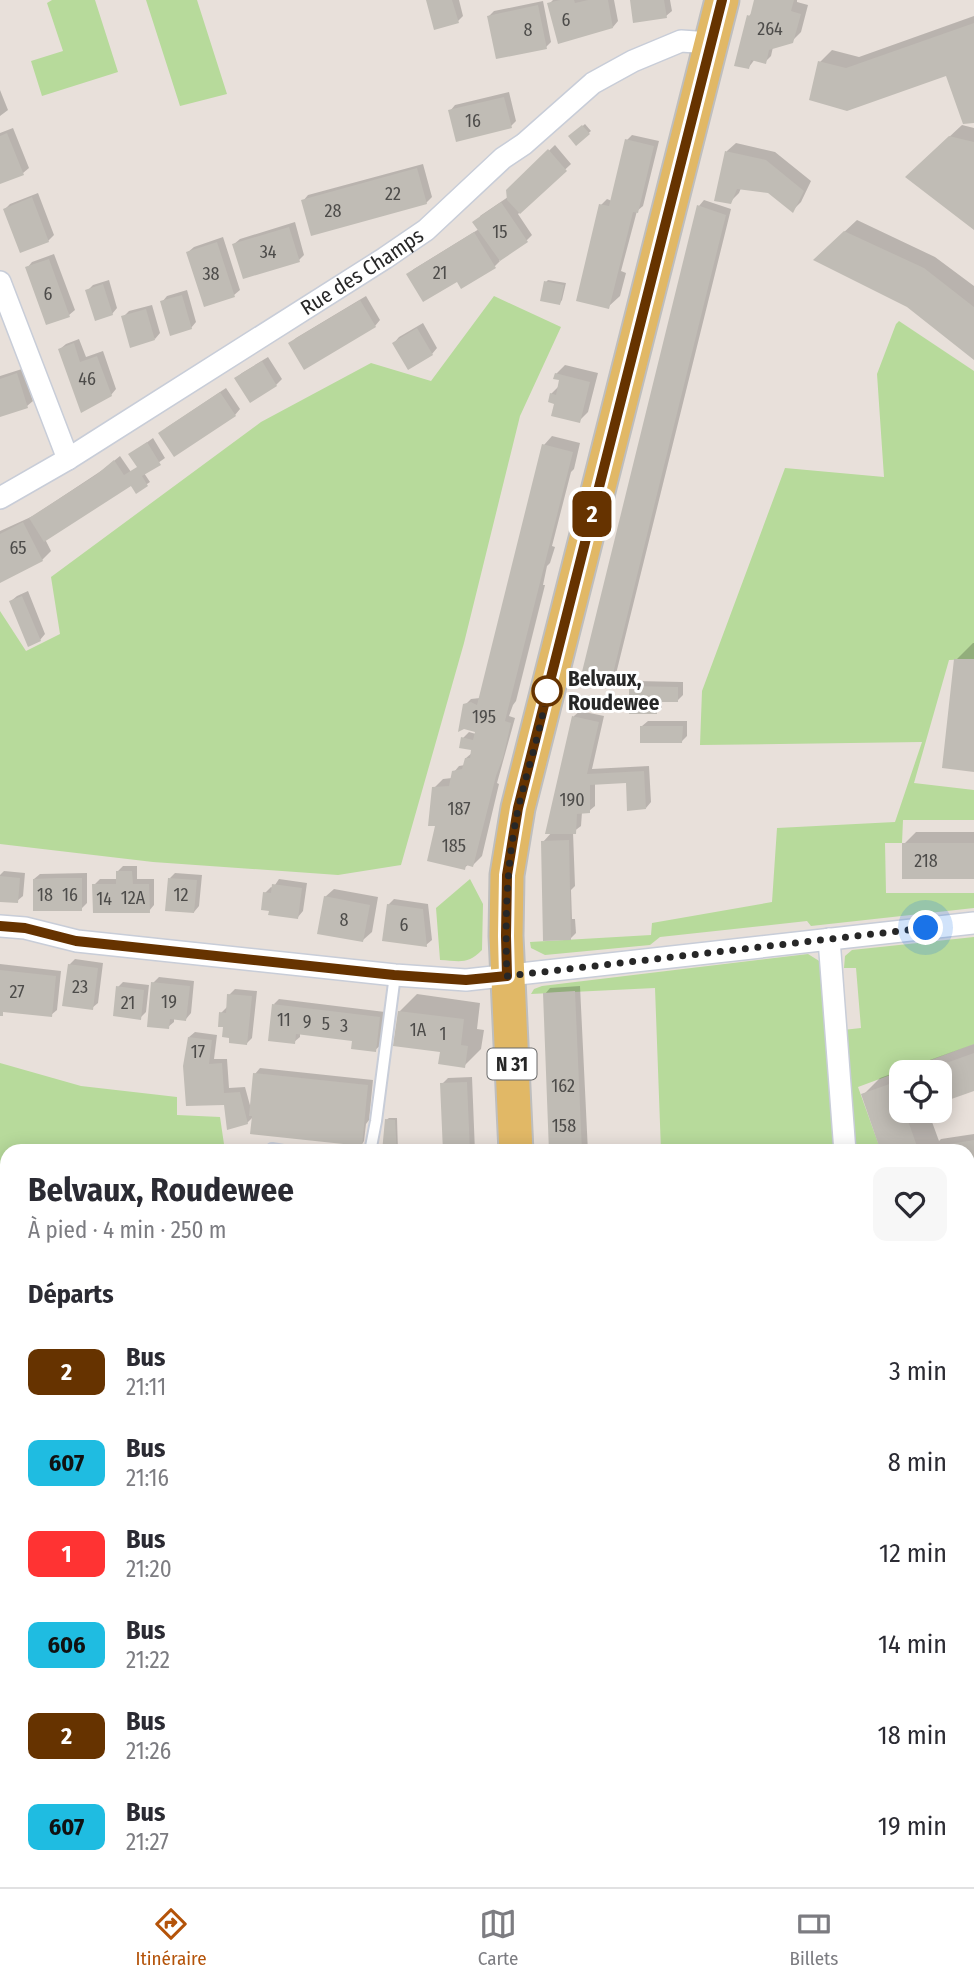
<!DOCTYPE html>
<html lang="fr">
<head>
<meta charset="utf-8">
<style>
	:root { --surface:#fff; --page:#f7f7f7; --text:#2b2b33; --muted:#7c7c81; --line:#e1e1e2; --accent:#b45309 }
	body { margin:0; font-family:"Fira Sans Condensed",sans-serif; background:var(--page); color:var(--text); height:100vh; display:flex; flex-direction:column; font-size:26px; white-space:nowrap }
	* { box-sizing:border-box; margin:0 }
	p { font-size:23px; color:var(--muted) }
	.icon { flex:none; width:38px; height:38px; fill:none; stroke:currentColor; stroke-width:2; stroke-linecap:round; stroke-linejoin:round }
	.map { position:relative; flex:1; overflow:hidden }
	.panel { position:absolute; left:0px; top:1144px; width:975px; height:744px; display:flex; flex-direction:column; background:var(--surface); border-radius:21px 21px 0 0; box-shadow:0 4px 18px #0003 }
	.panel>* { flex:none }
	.badge { padding:0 14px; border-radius:10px; font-size:24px; line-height:46px }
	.fabs { position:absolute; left:889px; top:1060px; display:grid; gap:14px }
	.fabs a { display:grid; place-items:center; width:63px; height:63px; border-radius:14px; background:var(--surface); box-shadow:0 4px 18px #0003; font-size:35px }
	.you { position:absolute; width:35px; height:35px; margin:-18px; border:5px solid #fff; border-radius:50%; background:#1a73e8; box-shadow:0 0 0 10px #1a73e833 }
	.map>.badge { position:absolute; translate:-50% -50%; box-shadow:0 0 0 4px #fff }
	h2 { padding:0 28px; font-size:26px; line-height:63px }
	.round { display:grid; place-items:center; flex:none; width:74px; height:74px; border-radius:14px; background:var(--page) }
	.summary { display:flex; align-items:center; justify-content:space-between; height:119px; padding:0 28px }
	h1 { font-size:33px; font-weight:700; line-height:52px }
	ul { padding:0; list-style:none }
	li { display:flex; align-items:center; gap:21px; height:91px; padding:0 28px }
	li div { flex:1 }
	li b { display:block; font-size:26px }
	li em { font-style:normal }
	li .badge { min-width:77px; font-weight:700; text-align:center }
	.menu { display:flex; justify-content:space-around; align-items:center; height:98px; border-top:2px solid var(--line); background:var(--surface); font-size:19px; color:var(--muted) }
	.menu a { display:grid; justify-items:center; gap:4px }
	.menu .active { color:var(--accent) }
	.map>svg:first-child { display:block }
	.green { fill:#b7da9b }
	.shadow { fill:#0003 }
	.building { fill:#c0bcb5 }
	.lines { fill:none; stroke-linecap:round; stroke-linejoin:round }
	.lane-casing { stroke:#c8cdd8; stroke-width:14 }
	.street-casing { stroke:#c8cdd8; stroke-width:24 }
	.primary-casing { stroke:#bebebe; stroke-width:37 }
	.lane { stroke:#fff; stroke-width:10 }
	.street { stroke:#fff; stroke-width:21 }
	.primary { stroke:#e1b866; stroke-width:33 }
	.line-casing { stroke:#fff; stroke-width:16 }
	.line { stroke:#630; stroke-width:10 }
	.walk { stroke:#272727; stroke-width:7; stroke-dasharray:0 12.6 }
	.stop-dot { fill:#fff; stroke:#630; stroke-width:3.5 }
	.labels { text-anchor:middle; stroke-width:6; stroke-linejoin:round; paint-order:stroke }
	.number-label { font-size:18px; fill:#4d4c4a }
	.shield { fill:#fff; stroke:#686868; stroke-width:2 }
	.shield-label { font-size:19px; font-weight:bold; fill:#272727 }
	.street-label { font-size:21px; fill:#272727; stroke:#fff }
	.stop-label { font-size:21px; font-weight:bold; fill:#272727; stroke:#fff; text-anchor:start }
</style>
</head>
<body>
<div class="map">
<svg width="974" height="1887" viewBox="0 0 974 1887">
	<rect width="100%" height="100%" fill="#e8e0da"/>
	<!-- green -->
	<path class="green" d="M52,0H95L118,72L42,96L31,61L63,51L47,3Z
		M146,0H197L227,94L180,106Z
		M494,296L561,327L520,416L464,643L401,865L338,875L153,862L0,844V611L26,651L60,634L51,577L261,422L371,363L431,381Z
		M899,321L974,371V659L949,660L914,783L974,790V820H903L902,843H885L886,893H974V908L811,926L807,921L660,937L650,945L545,955L531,948L530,942L651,935L652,923L772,902L777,828L895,822L922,742L700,745L702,691L785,468L884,477L877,374L896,324Z
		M470,879L483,904L482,950C468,965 459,961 440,960L436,908Z
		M974,937V1044L858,1087L881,1151H852L843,1030L861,1028L856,968H844L845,956L852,950Z
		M808,954L824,964L837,1151H661L655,988L531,994L534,989L542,986Z
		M0,1063L81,1086L177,1097V1115L220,1117L225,1151L7,1152V1499L0,1502Z
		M968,1298H974V1593L968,1594Z
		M0,1521L7,1551V1881H177L180,1887H0Z"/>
	<!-- shadow -->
	<path class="shadow" d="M428,0H459L463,16L458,21Z
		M553,0H614L618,21L613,27L549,4Z
		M631,0H670L672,11L666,16Z
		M756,0H797V2L808,5L801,32L792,41L773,47L771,56L765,62L755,59L749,67V16L753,12Z
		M543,1L551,42L546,47L489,16L494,11Z
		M974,16V121L947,74L846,109L820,62L832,50L859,57Z
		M0,90L8,110L0,116Z
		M509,92L516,121L511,126L450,111L455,105Z
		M585,124L591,131L577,143L571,136Z
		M962,125L974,128V227L919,165Z
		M13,128L29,168L23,173L0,182V133Z
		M632,135L659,141L643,206L637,211L621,271L626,273L620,296L608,307L601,205L607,199L612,201L627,140Z
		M736,143L775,152L811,181L801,202L793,210L769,191L741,188L739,193L730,202L716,199L727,151Z
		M555,145L571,164L518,214L532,235L527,240L499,260L500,261L495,266L458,279L408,274L414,269L479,229L480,216L508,197V190Z
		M423,164L432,197L426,203L303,201L308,195Z
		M38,193L54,235L48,241L5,209L10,204Z
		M704,200L731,209L615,678L609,684L699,206Z
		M857,220L935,257L974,286V358L908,305L827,248Z
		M295,222L304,255L299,260L234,244L240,239Z
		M223,237L240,290L234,295L188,252L194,247Z
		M54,254L75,310L69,315L27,268L32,262Z
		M109,280L117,308L112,314L87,291L93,285Z
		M548,280L566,283L562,300L560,303L546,282Z
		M187,290L196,322L191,328L162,302L167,296Z
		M366,296L380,320L375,326L290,344L296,338Z
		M152,305L160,333L155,339L123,317L129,311Z
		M423,323L437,348L432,354L394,343L399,337Z
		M79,339L86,357L103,351L116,389L111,395L60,349L66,344Z
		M268,357L282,379L276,385L236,378L242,373Z
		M565,365L598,373L588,412L579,421L556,402L551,394L560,385L561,379L556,374Z
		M22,369L33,401L27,406L0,411V376Z
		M226,388L240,409L235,415L166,428Z
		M552,436L580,443L574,469L571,472L552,546L555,547L550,563L547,566L543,585H545L516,701L513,705L509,716L515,718L497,783L499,784L482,856L473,865L469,864L464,868L437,825L434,788L443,779L452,778L454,772L459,766L465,765L466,758L473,752L463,738L469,732L476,734L465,705L471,699L480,698L544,445Z
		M153,438L165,458L144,473L150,482L147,484L137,491L129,484L45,539L51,551L42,560L0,581V531L33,516L104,469L120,456L131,472L139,467L131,454Z
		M28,591L45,634L40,640L11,601L17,596Z
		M973,643H974V770L956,660Z
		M636,681L683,682V695L678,700H662V707L657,712L631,687Z
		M580,711L604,716L592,769L649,766L651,802L646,808L627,781L595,783V806L589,811L582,812L581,826L573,832L575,886L571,890L572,919H575L576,933L570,939L543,842L552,832L547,833L574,716Z
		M648,721H687V736L682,741L642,726Z
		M916,832H974V878L904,844Z
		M123,866H137V879H154V905L149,911L94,885L100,879H117V872Z
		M4,871L25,873L23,896L17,901L0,900V875Z
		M87,873V903L81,909L34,879L40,874Z
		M175,873L202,875L199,906L194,912L170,878Z
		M279,879L307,883L303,911L298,917L265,893L271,887L273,888Z
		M334,889L378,897L372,932L363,940L325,897Z
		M394,899L428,904L432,940L426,945L388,905Z
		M75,959L103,963L98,1003L92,1008L69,965Z
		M0,964L61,971L57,1010L51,1015L6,1010L0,1014Z
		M159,977L194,981L191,1013L186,1019L174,1018V1022L168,1027L153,983Z
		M123,982L149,985L146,1012L140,1018L118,987Z
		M580,986L588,1152H552L545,994L550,988Z
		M235,989L257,991L252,1038L247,1043L221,1013L227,1007L229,995Z
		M417,994L480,1003L477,1029L484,1030L481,1049L464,1066L442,1051L399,1012Z
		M279,999L385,1012L381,1045L375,1050L354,1039L300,1033V1037L294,1042L274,1004Z
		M195,1032L217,1035L214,1059H227L229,1088L245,1087L251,1109L255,1074L260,1068L373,1080L369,1120L366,1124L364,1141L362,1144L254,1116L247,1123L226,1103L189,1037Z
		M974,1044V1089L940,1101V1073H901V1111H928L939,1141L941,1139L974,1134V1174L968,1175V1152H883L863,1095L880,1078Z
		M472,1077L475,1152H444L442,1084L448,1078Z
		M389,1118H397L398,1152H384L386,1120Z
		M974,1230V1296H968V1231Z
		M974,1642V1736L968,1734V1670L970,1668H968V1658Z
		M302,1881H340L341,1887H303Z
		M587,1881H623V1887H588Z"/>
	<!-- building -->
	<path class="building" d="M426,0H452L459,23L434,30Z
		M560,0H574L575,3L588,0H608L613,28L558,44L547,3Z
		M630,0H664L667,18L633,23Z
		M754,0H794L791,11L801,14L793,43L769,50L766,64L751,60L749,69L734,66L747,15L750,16Z
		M538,5L547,49L496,59L487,16Z
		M974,23V123L963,124L946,76L847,111L809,100L818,61L846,68Z
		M504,97L512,128L456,142L448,110Z
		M582,125L590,134L576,146L568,136Z
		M7,133L24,175L0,184V136Z
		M949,136L974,142V230L905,177Z
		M625,139L654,146L638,213L633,212L609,309L576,301L599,204L609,206Z
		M548,149L567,171L520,214L507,200L506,190Z
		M725,151L766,160L804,191L793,213L768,193L737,189L731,204L714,201Z
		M417,168L427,204L311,236L301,200Z
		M32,197L49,242L20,253L3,209Z
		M501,202L528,242L500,261L472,222Z
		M697,205L726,215L661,478L610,686L580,680Z
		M289,227L300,262L243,279L232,244Z
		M844,231L924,268L974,307V360L907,307L813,260Z
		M474,232L496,268L461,289L457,282L423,302L406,274Z
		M217,242L235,297L204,307L186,252Z
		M49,259L70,317L46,325L25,267Z
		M544,281L564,285L560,305L540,301Z
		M103,284L113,315L95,321L85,290Z
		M182,295L192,329L170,336L160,301Z
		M360,300L376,327L304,370L288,343Z
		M146,309L155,340L130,348L121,316Z
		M417,328L433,355L408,370L392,343Z
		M74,343L80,362L97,356L112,396L81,413L58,349Z
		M262,361L277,386L250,403L234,378Z
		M17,373L28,408L0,417V379Z
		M555,373L590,382L580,423L551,416L554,404L548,402L550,393L556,395L559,380L553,379Z
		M220,392L236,416L174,457L158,433Z
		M147,442L161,465L142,476L148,486L136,494L131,486L44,542L29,518L96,475L114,460L124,475L137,467L128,454Z
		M542,444L573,452L505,721L511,723L503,758L496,776L473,867L466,865L465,870L427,861L435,826H428L432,787L449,786L452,771L462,769L465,758H470L471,750L459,748L461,737L473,740L475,732L464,729L458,732L463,704L471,702L477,705Z
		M23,522L43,561L0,583V534Z
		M22,596L41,641L28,647L9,601Z
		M954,659H974V772L942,768Z
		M629,686L678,687V702H657V714H629Z
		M572,716L599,722L587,774L644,771L646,809L627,811L626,783L590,785V813L577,814L576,834H545Z
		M640,726H683L682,743H640Z
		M569,840L571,940L543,941L541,841Z
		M902,843H974V879H902Z
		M116,871H132L133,884H149L150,913H93L92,884H116Z
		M0,876L20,878L18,903L0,902Z
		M57,878H82V911H33V879Z
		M168,878L197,880L194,913L165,911Z
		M272,884L302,888L298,919L268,915L269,911L261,910L263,892L271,893Z
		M324,896L370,905L363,942L317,934Z
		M387,904L423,909L427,947L382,941Z
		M68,964L98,968L93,1010L62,1006Z
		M0,970L56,976L52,1017L3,1012V1016H0Z
		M151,982L190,986L186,1021L170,1019L169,1029L147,1027Z
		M116,986L144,990L141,1020L113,1016Z
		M575,991L582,1152H549L543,993Z
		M227,994L252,996L247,1045L229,1043V1038L222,1037L223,1027H218L219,1012L226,1013Z
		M272,1004L380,1017L376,1052L351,1049L352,1041L296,1034L295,1044L268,1041Z
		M398,1011L464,1019L461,1045L468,1046L465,1068L438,1064L440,1052L393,1046Z
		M188,1037L212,1040L209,1064L222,1063L224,1093L240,1092L248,1124L227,1130L224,1105L186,1106L183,1066Z
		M974,1053V1091L940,1103V1073L921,1072Z
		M253,1073L368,1085L362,1146L250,1134L252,1116H249Z
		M901,1080V1111H916L906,1115L919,1152H881L861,1094Z
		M467,1082L470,1152H443L440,1083Z
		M385,1119L395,1120L397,1152H382Z
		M974,1140V1176L968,1177V1152H931L930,1147Z
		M968,1245H974V1298H968Z
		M974,1637V1670H968V1653Z
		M968,1679L974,1682V1738L968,1736Z
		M300,1881H335V1887H301Z
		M471,1881H511V1884L472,1887Z
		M586,1881H618V1887H587Z"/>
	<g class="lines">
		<!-- lane casing -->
		<g class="lane-casing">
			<path id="lane" d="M272,1149L289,1152
				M370,1152L376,1121L395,975"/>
		</g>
		<!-- street casing -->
		<g class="street-casing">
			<g id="street">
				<path d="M0,282L68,459"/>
				<path id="s1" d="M0,498L68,459L385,258L426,230L503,158L524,144L593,83L633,61L681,41L711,43"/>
				<path d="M0,926L25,928L77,941L395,975L466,980L974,923"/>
				<path d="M829,939L845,1152"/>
				<path d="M968,1612L974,1610"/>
			</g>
		</g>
		<!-- primary casing -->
		<g class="primary-casing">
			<path id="primary" d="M516,1152L506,936L507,875L518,808L722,0
				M550,1881L551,1887"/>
		</g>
		<!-- lane -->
		<use href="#lane" class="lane"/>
		<!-- street -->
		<use href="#street" class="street"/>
		<!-- primary -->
		<use href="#primary" class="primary"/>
	</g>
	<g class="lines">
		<!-- line casing -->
		<g class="line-casing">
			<path id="line" d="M0,926L25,928L76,941L394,975L466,980L507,976L506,936L507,875L518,808L722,0"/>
		</g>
		<!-- line -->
		<use href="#line" class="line"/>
		<!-- walk -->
		<path class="walk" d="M547,691C541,730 528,767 519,805C506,862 505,919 507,976L926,928"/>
	</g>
	<!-- markers -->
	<circle class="stop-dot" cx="547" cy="691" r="14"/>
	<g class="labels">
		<!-- number labels -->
		<g class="number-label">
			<text x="566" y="26">6</text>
			<text x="770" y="35">264</text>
			<text x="528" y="36">8</text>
			<text x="473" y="127">16</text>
			<text x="393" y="200">22</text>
			<text x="333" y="217">28</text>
			<text x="500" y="238">15</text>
			<text x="268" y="258">34</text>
			<text x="440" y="279">21</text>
			<text x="211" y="280">38</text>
			<text x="48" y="300">6</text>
			<text x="87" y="385">46</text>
			<text x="18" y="554">65</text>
			<text x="484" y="723">195</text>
			<text x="572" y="806">190</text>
			<text x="459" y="815">187</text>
			<text x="454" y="852">185</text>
			<text x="926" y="867">218</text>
			<text x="45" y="901">18</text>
			<text x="70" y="901">16</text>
			<text x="181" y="901">12</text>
			<text x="133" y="904">12A</text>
			<text x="104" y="905">14</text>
			<text x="344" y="926">8</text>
			<text x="404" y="931">6</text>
			<text x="80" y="993">23</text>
			<text x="17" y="998">27</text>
			<text x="169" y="1008">19</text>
			<text x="128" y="1009">21</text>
			<text x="284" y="1026">11</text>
			<text x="307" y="1028">9</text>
			<text x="326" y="1030">5</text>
			<text x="344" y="1032">3</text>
			<text x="418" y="1036">1A</text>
			<text x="443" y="1040">1</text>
			<text x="198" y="1058">17</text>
			<text x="563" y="1092">162</text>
			<text x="564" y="1132">158</text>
		</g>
		<!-- shield labels -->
		<rect class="shield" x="487.5" y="1048.5" width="49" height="31" rx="5"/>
		<g class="shield-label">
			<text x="512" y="1071">N 31</text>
		</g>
		<!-- street labels -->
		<g class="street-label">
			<text dy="7" stroke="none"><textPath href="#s1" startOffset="427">Rue des Champs</textPath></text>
		</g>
		<!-- stop labels -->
		<g class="stop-label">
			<text x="568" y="686">Belvaux,<tspan x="568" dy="24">Roudewee</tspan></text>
		</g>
	</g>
</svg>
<div class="fabs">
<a><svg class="icon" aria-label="locate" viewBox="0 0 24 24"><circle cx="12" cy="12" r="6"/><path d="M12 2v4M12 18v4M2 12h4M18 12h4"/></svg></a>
</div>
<div class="you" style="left:926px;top:928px"></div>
<b class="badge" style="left:592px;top:514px;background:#630;color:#fff">2</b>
<section class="panel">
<div class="summary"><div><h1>Belvaux, Roudewee</h1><p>À pied · 4 min · 250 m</p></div><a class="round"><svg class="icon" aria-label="heart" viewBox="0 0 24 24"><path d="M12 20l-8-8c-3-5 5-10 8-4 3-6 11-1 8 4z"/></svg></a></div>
<h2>Départs</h2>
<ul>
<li><span class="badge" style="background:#630;color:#fff">2</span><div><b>Bus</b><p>21:11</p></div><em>3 min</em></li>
<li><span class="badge" style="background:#1fbce1;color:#111">607</span><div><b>Bus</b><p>21:16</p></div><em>8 min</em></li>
<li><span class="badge" style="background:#f33;color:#fff">1</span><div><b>Bus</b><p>21:20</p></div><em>12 min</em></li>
<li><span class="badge" style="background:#1fbce1;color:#111">606</span><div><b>Bus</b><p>21:22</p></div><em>14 min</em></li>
<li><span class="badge" style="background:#630;color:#fff">2</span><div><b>Bus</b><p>21:26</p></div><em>18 min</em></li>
<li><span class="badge" style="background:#1fbce1;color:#111">607</span><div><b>Bus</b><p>21:27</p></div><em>19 min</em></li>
</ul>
</section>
</div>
<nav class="menu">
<a class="active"><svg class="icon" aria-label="directions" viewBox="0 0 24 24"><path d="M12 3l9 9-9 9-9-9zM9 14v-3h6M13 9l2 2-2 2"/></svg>Itinéraire</a>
<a><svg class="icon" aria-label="map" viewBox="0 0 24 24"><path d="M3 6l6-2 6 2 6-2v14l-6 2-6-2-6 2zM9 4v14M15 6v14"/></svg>Carte</a>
<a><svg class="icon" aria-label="tickets" viewBox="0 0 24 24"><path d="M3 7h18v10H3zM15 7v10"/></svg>Billets</a>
</nav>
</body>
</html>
